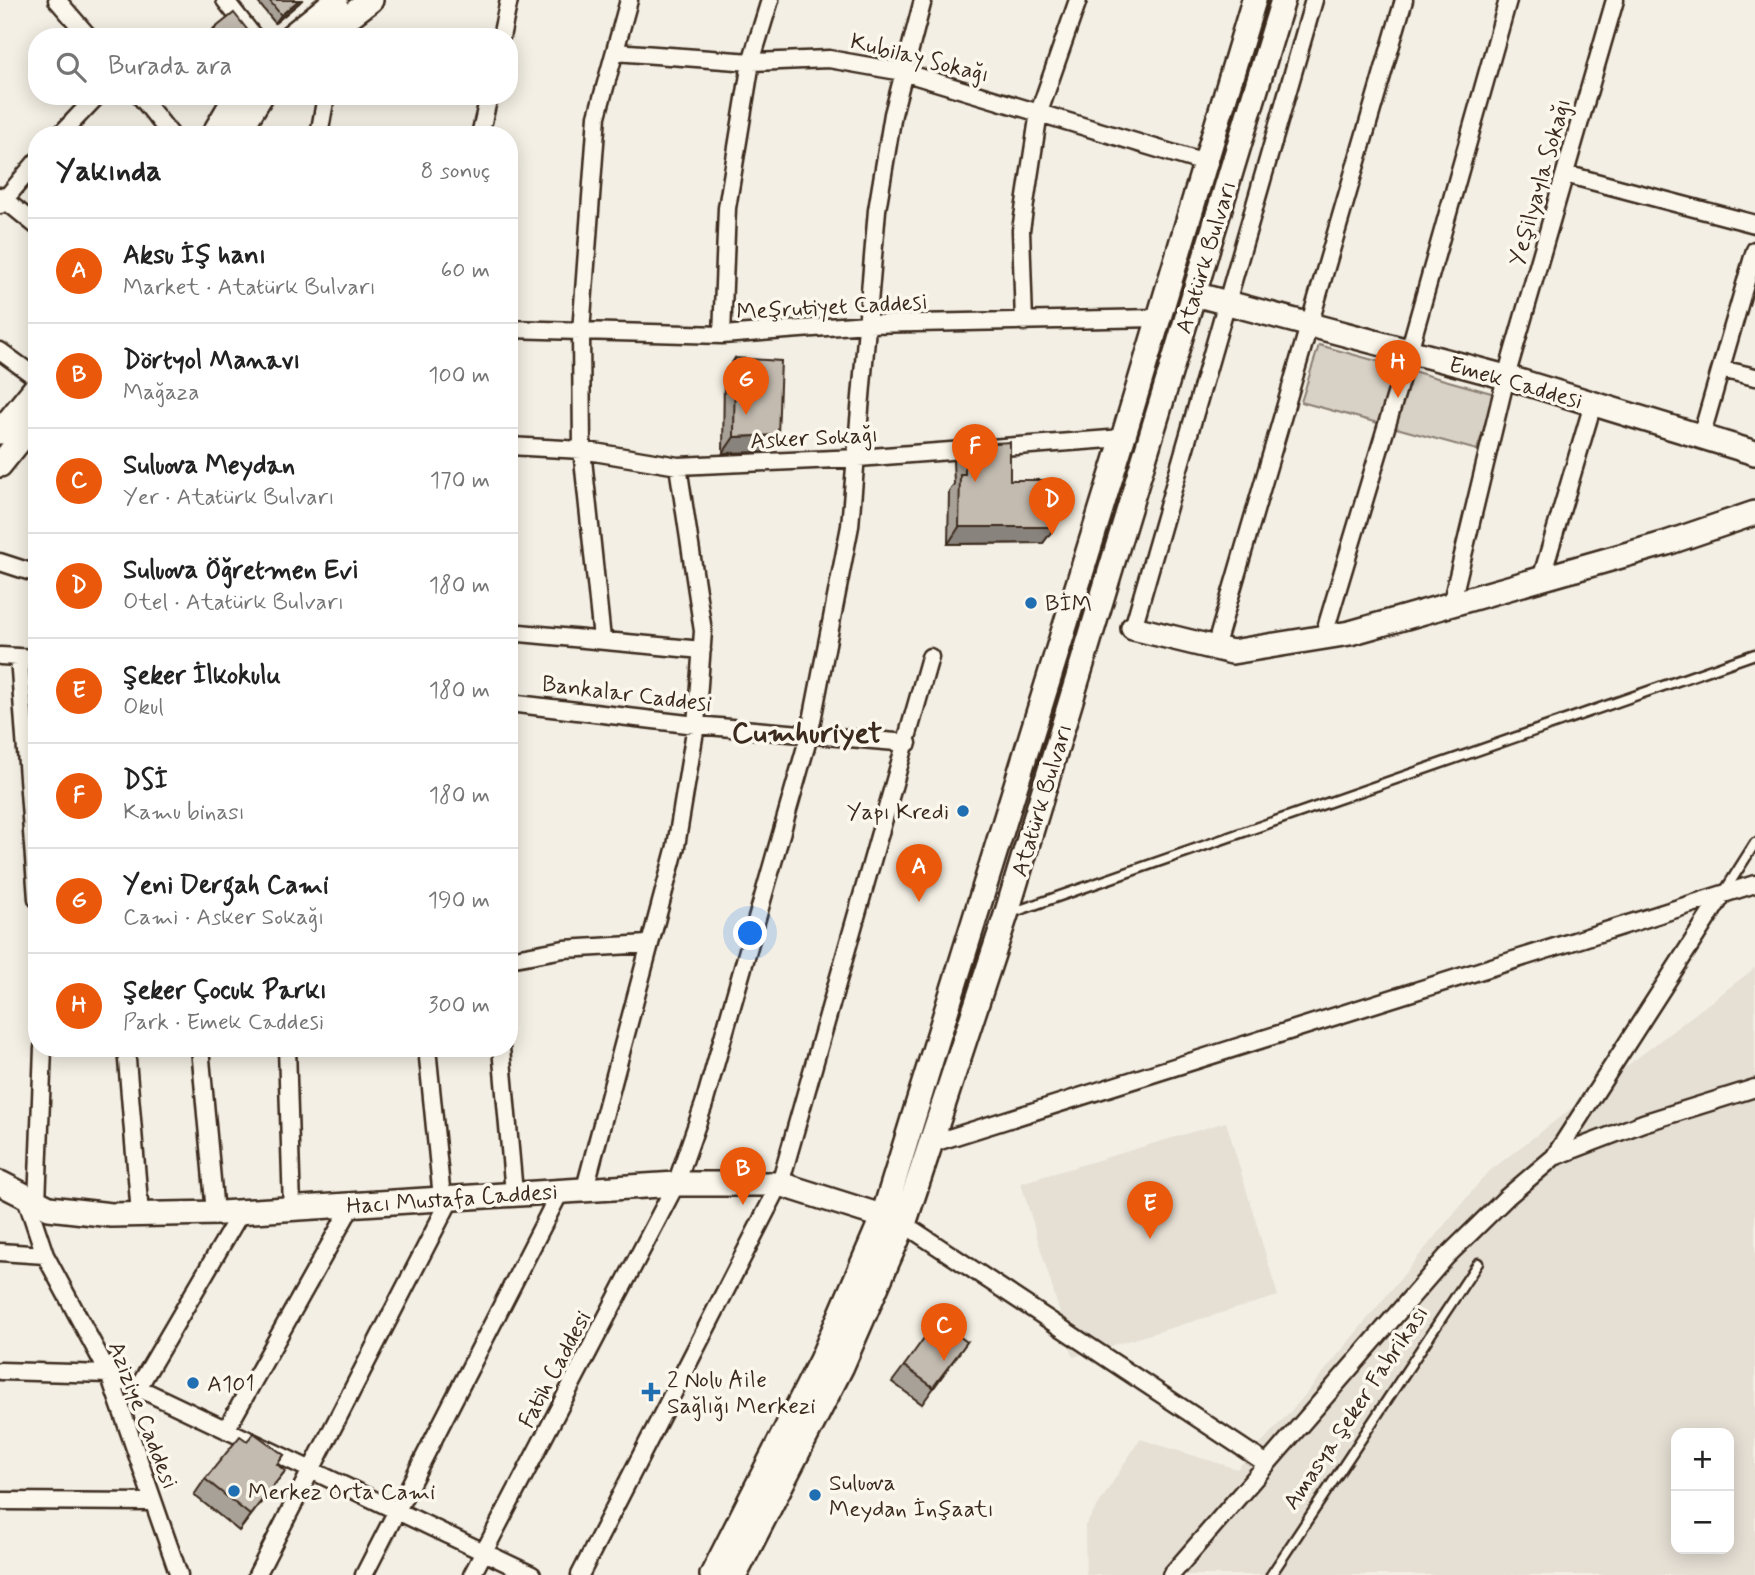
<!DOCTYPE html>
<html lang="tr">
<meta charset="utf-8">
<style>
:root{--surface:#fff;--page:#f6f6f6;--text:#222;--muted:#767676;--line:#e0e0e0;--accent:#ea580c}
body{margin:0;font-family:Mynerve,sans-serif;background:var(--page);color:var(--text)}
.controls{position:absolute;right:21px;bottom:21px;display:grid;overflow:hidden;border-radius:14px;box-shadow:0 4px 18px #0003}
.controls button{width:63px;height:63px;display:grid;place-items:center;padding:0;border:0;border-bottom:2px solid var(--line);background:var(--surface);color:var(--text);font:35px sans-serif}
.you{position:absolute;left:751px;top:934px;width:24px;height:24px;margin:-18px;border:5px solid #fff;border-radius:50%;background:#1a73e8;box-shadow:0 0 0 10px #1a73e833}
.badge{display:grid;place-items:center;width:46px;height:46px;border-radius:50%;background:var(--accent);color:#fff;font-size:23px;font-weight:700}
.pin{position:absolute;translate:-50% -58px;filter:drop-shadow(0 2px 4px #0008)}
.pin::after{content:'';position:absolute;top:37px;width:24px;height:21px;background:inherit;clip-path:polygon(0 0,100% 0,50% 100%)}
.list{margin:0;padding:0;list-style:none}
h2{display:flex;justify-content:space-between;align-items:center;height:91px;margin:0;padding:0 28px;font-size:30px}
h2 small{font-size:23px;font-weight:400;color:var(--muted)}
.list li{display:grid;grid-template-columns:46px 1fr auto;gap:21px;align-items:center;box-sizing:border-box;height:105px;padding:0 28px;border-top:2px solid var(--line)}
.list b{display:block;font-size:26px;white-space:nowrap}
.list p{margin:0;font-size:23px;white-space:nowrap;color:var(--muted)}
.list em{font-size:23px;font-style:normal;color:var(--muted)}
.icon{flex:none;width:38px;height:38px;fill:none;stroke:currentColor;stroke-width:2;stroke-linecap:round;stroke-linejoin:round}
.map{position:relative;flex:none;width:1755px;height:1575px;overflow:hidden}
.search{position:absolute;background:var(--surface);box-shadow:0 4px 18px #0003;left:28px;top:28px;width:490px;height:77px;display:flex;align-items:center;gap:18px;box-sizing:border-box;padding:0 24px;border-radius:28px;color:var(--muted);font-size:26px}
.panel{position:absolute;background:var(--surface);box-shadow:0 4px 18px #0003;left:28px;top:126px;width:490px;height:931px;border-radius:28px}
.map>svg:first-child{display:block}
</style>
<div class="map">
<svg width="1755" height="1575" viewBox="0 0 1755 1575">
<rect width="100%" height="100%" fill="#f3efe4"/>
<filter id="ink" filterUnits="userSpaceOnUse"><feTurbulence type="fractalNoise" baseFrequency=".0143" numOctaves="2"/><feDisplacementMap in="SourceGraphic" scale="14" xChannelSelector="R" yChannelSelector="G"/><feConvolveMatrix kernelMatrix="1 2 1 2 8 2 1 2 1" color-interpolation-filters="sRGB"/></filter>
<g filter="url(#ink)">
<path fill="#e5dfd4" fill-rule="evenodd" d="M1755 968V1575H1086L1085 1526 1140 1439 1237 1469 1300 1401 1487 1173ZM1676 1433H1729V1549H1676Z
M1226 1122 1278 1296 1073 1357 1021 1183Z"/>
<path fill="#d8d1c6" stroke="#8a7e72" stroke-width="2" d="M1319 345 1495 394 1477 450 1301 402Z"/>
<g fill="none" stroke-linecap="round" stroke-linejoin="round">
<g stroke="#3b2a1e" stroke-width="13">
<path id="lane" d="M1724 892 1755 843
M1011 913 1755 654
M1271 1575 1478 1263"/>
</g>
<g stroke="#3b2a1e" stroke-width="21">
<path id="street" d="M57 0 89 37
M225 0 254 37
M501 37 509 0
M615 52 751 62 829 59 903 72 1205 163
M140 96 171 135
M60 135 97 96
M319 135 326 96
M480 135 489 96
M1565 174 1755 224
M0 196 37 226
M0 205 37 161
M1024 322 1021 230 1039 112 1078 0
M509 329 722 335 867 324 1158 318
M722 335 727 208 751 62 770 0
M0 351 37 378
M1721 369 1755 377
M1701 437 1755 250
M509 446 582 450 678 466 858 458 1123 438
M0 562 37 574
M1541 579 1593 404
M1451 605 1506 377 1615 0
M1133 628 1314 0
M509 632 702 650
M1323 638 1409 351 1508 0
M602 639 582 450 581 332 597 116 629 0
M1215 648 1404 0
M0 656 37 658
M19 657 37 899
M509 703 696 725 908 743
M509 959 564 949 648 944
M126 1048 140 1214
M200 1048 215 1213
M287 1048 292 1209
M427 1048 442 1198
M501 1048 514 1193
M930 1144 1755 884
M1554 1157 1723 894
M585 1188 676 846 696 725 703 631 678 466
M26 1198 45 1255 109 1374 179 1575
M37 1203 43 1048
M904 1224 1267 1464
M0 1252 45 1255
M0 1371 109 1374 532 1575
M138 1388 241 1212
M226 1430 352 1205
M0 1501 153 1502
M257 1575 451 1198
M364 1575 561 1190
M472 1575 676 1184 704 1104 809 736 850 526 877 210 893 114 923 0
M580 1575 780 1184 930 657
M1171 1575 1446 1257 1507 1197 1554 1157 1643 1123 1755 1088"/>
</g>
<g stroke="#3b2a1e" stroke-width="28">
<path id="secondary" d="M290 37 336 0
M322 37 371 0
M213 135 236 96
M237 135 261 96
M1194 294 1506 377 1755 453
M0 432 37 386
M0 465 37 419
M1133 628 1232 652 1350 633 1667 543 1755 513
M0 1183 49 1208 111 1215 221 1213 676 1184H780L897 1221
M712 1575 821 1360 883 1216 1123 438 1254 0
M735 1575 842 1366 904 1224 1006 915 1283 0"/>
</g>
<use href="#lane" stroke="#fbf7ec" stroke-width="8"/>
<use href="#street" stroke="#fbf7ec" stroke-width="16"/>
<use href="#secondary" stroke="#fbf7ec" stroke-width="23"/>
</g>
<path fill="#a8a197" stroke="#3b2a1e" stroke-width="2" d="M256 0H302L299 3 275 23Z
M214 29 253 37H208Z
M735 358 778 435 766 452 723 453 724 375Z
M965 445 1010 480 1062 505 1055 514V527L1043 543 948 544 949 491 954 484 953 461Z
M967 1342 922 1404 892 1382 904 1366Z
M247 1441 284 1455 277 1465 285 1471 239 1531 194 1495 205 1479Z"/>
<path fill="#88837b" stroke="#3b2a1e" stroke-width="2" d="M299 0H302L299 3 275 23 281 15Z
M778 435 766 452 723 453 734 437Z
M1055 503 1062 505 1050 521Z
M959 527H1055L1043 543 948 544Z
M285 1471 273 1487 239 1531 250 1515Z"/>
<path fill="#c3bbb0" stroke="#3b2a1e" stroke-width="2" d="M269 0H299L281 15Z
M234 13 253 37H220L214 29Z
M735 358 781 361 778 435 734 437Z
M1010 442V480H1061L1062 505 1055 503V527H959L960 474H965V445Z
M937 1320 967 1342 933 1387 904 1366Z
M254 1433 284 1455 277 1464 285 1471 250 1515 205 1479 240 1436 247 1441Z"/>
</g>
<g fill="#1f6fb2" stroke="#fbf7ec" stroke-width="2.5">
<circle cx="1031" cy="603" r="7"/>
<circle cx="963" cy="811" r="7"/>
<circle cx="193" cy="1383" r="7"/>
<path d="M647.5 1381.5h7v7h7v7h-7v7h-7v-7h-7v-7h7z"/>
<circle cx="234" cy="1491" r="7"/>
<circle cx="815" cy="1495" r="7"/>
</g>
<g text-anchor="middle" stroke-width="7" stroke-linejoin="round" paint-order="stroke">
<g font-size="23" fill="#3b2a1e" stroke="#fbf7ec">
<text transform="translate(920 57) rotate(14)" y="8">Kubilay Sokağı</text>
<text transform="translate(1539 182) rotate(-74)" y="8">Yeşilyayla Sokağı</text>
<text transform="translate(1205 257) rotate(-73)" y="8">Atatürk Bulvarı</text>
<text transform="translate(832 306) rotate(-3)" y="8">Meşrutiyet Caddesi</text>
<text transform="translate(1516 382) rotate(16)" y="8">Emek Caddesi</text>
<text transform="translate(814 437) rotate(-3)" y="8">Asker Sokağı</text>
<text transform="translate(627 693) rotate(7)" y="8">Bankalar Caddesi</text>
<text transform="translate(1041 800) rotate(-73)" y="8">Atatürk Bulvarı</text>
<text transform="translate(452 1198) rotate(-4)" y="8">Hacı Mustafa Caddesi</text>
<text transform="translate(554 1369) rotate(-62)" y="8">Fatih Caddesi</text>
<text transform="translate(1355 1407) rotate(-56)" y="8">Amasya Şeker Fabrikası</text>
<text transform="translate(144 1415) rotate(69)" y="8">Aziziye Caddesi</text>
</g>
<g font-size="23" fill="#3b2a1e" stroke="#fbf7ec" text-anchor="start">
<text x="1045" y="611">BİM</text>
<text x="949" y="819" text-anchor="end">Yapı Kredi</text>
<text x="667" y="1387">2 Nolu Aile<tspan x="667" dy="26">Sağlığı Merkezi</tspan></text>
<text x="207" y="1391">A101</text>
<text x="829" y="1490">Suluova<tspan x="829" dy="26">Meydan İnşaatı</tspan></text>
<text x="248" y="1499">Merkez Orta Cami</text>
</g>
<g font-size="30" font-weight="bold" fill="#3b2a1e" stroke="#fbf7ec">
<text x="807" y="742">Cumhuriyet</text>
</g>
</g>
</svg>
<div class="controls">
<button>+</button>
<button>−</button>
</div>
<div class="you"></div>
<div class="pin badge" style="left:919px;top:902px">A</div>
<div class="pin badge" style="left:743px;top:1205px">B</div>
<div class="pin badge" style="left:944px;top:1361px">C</div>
<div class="pin badge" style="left:1052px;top:535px">D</div>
<div class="pin badge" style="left:1150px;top:1239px">E</div>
<div class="pin badge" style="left:975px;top:482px">F</div>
<div class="pin badge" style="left:746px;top:415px">G</div>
<div class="pin badge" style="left:1398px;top:398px">H</div>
<div class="search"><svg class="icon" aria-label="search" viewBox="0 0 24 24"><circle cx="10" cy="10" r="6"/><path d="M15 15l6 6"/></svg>Burada ara</div>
<section class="panel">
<h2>Yakında<small>8 sonuç</small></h2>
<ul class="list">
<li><span class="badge">A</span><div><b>Aksu İş hanı</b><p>Market · Atatürk Bulvarı</p></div><em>60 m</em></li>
<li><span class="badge">B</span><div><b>Dörtyol Manavı</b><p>Mağaza</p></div><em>100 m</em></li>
<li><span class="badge">C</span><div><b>Suluova Meydan</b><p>Yer · Atatürk Bulvarı</p></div><em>170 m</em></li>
<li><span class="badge">D</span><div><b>Suluova Öğretmen Evi</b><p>Otel · Atatürk Bulvarı</p></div><em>180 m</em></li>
<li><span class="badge">E</span><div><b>Şeker İlkokulu</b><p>Okul</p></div><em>180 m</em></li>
<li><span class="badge">F</span><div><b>DSİ</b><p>Kamu binası</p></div><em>180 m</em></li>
<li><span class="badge">G</span><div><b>Yeni Dergah Cami</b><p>Cami · Asker Sokağı</p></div><em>190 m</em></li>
<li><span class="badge">H</span><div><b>Şeker Çocuk Parkı</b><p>Park · Emek Caddesi</p></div><em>300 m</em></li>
</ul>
</section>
</div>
